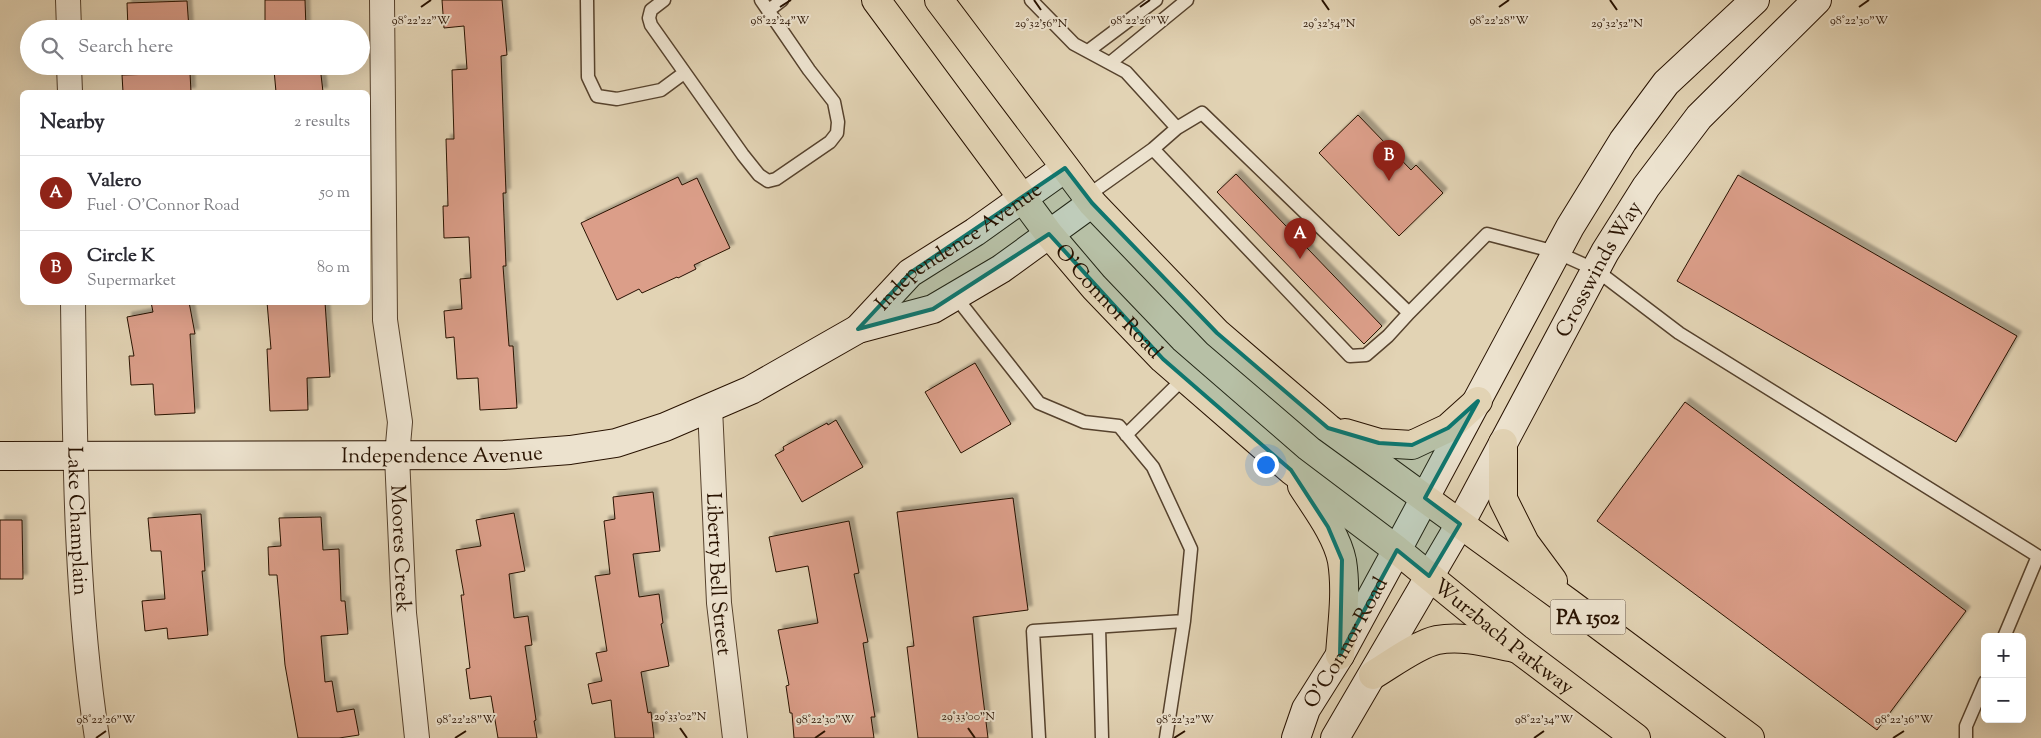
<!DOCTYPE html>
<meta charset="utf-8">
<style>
:root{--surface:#fff;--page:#f2f2f3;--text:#2b2b33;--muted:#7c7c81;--line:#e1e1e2;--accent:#8f2418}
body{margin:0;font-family:"Sorts Mill Goudy",serif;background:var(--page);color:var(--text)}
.controls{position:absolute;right:15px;bottom:15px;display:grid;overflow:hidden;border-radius:8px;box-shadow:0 5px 20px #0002}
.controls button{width:45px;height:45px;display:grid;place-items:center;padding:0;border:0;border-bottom:1px solid var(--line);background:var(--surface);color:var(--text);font:25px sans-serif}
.you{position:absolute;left:1265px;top:464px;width:18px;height:18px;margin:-12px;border:4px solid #fff;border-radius:50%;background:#1a73e8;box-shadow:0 0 0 8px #1a73e833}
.badge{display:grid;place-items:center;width:32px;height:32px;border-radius:50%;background:var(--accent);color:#fff;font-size:16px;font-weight:700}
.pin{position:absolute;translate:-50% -41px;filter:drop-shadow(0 1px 2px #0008)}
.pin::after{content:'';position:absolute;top:26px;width:18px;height:15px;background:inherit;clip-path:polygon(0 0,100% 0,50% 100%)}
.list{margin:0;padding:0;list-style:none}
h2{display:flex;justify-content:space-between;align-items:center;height:65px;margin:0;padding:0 20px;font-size:21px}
h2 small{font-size:16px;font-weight:400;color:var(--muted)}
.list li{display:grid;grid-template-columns:32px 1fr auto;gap:15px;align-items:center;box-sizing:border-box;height:75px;padding:0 20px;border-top:1px solid var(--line)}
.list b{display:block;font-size:19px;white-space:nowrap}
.list p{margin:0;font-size:16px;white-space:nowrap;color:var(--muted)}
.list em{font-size:16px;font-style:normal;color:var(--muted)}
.icon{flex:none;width:28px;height:28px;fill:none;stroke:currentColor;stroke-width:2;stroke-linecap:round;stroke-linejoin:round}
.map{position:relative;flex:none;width:2041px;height:738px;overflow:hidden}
.search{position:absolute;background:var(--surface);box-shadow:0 5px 20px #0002;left:20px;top:20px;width:350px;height:55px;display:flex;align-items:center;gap:12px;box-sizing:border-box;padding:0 18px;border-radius:28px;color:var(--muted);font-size:19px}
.panel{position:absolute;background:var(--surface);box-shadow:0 5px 20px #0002;left:20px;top:90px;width:350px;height:215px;border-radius:8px}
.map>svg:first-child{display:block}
</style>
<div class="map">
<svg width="2041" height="738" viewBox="0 0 2041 738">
<defs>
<filter id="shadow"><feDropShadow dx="4.5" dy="-4.5" stdDeviation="1" flood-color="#0004"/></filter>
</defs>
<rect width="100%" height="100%" fill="#e2d3b4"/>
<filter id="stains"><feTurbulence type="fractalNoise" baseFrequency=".004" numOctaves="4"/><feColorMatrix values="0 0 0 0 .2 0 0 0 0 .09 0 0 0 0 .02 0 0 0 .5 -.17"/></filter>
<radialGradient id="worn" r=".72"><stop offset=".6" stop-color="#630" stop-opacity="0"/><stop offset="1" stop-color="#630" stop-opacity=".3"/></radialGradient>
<path fill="#db9e89" stroke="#281200" filter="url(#shadow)" d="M265 0H305L306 29H265Z
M442 0H502L507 55 501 56 506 193H503L506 266H503L509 346H513L517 408 480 410 478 378 457 379 454 337 446 338 444 311 462 309 460 279 471 278 469 237 444 238 443 206H448L446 139H454L452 70 467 69 464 26 444 28Z
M187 1 189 29H128L127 3Z
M311 66H320L323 92H276L274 70Z
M190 73 191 92H123L122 75Z
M1358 115 1411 170 1416 165 1443 193 1399 236 1319 153Z
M1236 174 1382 326 1364 344 1217 192Z
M1738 175 2017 336 1956 442 1677 281Z
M678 177 682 185 697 178 730 248 694 265 696 269 678 278 677 277 642 293 639 289 617 300 581 223Z
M151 302H189L195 334H190L195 413 155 415 153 384 131 385 129 356H134L127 317 153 312Z
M267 302H325L330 377 307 378 308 410 270 411 267 349H271Z
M975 363 1011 424 961 453 925 392Z
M1685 402 1966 611 1877 730 1597 521Z
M836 420 863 467 802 502 775 455 784 450 783 447 827 423 828 425Z
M653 492 660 551 633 554 639 597 659 594 663 623 661 624 669 666 641 672 648 713 651 712 654 738H615L611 700 592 704 588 684 602 681 596 653 607 651 595 576 610 574 604 521 615 519 613 497Z
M1013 498 1028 610 973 617 988 738H918L907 647 914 646 897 512Z
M514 513 525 571 509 574 514 618 528 616 532 645 525 646 536 720 534 721 537 738H498L491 696 470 699 466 669 470 668 461 595H464L456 550 481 546 476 520Z
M201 514 205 571H202L208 635 168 639 167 628 145 631 142 601 165 599 161 551H151L148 518Z
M321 517 323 550 339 549 341 601H345L348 634 321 636 325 682 332 681 337 712 354 709 359 735 339 738H298L285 665 277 575H269L268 547 281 546 279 518Z
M0 520H22L23 579H0Z
M849 521 859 573 854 574 868 642 863 643 875 717H871L874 738H794L792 713H790L786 686 789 685 778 630 818 623 808 566 776 572 769 537Z"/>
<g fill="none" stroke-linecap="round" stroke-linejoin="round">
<g stroke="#56422d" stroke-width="15">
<path id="lane" d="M587 0 588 77 597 96 617 99 661 90 684 73
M664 0 651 10 649 18 651 25 743 155 759 175 768 181 776 179 830 142 837 133 838 122 834 102 809 70 761 0
M1031 0 1074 44 1126 72 1177 128
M769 10 782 0
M1088 51 1156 0
M1110 63 1187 0
M1153 149 1350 356 1366 355 1388 336 1409 313
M1087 196 1153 149 1177 128 1202 113 1409 313 1487 234 1556 252 1596 270 1679 333 2041 558
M955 296 1039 403 1084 422 1119 426 1153 467 1191 549 1184 621 1166 738
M1126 435 1184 378
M1099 627 1102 738
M2004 637 2038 556
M1039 738 1033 631 1184 621
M1966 738V726L1985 682"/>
</g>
<g stroke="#56422d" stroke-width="26">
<g id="street">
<path d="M68 0 69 29"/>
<path id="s1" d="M382 0 385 320 400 422 397 456 404 613 417 738"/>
<path d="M69 66 70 92"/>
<path id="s2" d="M73 302C75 447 75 594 97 738"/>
<path id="s3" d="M710 408 719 603 735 738"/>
</g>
</g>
<g stroke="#281200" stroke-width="30">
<g id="secondary">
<path id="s4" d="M858 329 910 273 975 232 1065 168"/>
<path id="s5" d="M0 456 504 455 570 450 616 443 665 427 751 390 858 329 933 309 1001 269 1092 203"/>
<path id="s6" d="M1296 738 1306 709 1340 655 1397 550 1570 227 1623 141 1666 83 1755 0"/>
<path id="s7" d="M1335 738 1460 524 1605 252 1646 187 1699 117 1817 0"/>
</g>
</g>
<g stroke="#281200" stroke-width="30">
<g id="highway">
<path id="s8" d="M876 0 1049 234 1094 287 1163 359 1291 470 1397 550 1518 649 1636 738"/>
<path d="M939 0 1092 203 1217 333 1328 428 1569 603 1750 738"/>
<path d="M1345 433 1379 443 1412 445 1448 428 1478 401"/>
<path d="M1503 443V499L1525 543 1553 581"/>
<path d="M1302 486C1316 508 1337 535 1342 561 1347 592 1342 624 1340 655"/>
<path d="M1373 675C1390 665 1418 644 1437 640 1463 635 1489 643 1514 648"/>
</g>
</g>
<use href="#lane" stroke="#ece2ce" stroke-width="12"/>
<use href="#street" stroke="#ece2ce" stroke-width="24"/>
<use href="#secondary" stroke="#ece2ce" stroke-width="28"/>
<use href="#highway" stroke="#e2d3b4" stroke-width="28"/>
</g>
<path fill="#0f766e" fill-opacity="0.2" stroke="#0f766e" stroke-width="4" stroke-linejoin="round" d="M1065 168 1092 203 1217 333 1328 428 1379 443 1412 445 1448 428 1478 401 1425 498 1460 524 1429 576 1397 550 1340 655 1342 560 1328 527 1291 470 1163 359 1049 234 933 309 858 329 910 273Z"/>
<path fill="none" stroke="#281200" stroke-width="2" d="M1034 0 1041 10M1322 0 1329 10M1610 0 1617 10M421 7 431 0M780 7 791 0M1140 7 1150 0M1499 7 1509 0M1859 7 1869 0M680 728 687 738M968 728 975 738M96 738 106 731M455 738 466 731M815 738 825 731M1174 738 1185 731M1534 738 1544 731M1893 738 1904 731"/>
<g text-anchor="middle" stroke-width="4" stroke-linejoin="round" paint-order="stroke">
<rect fill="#ece2ce" stroke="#63503e" stroke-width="1" x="1550.5" y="599.5" width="75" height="35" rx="4"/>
<g font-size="20" font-weight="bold" fill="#281200">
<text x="1588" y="624">PA 1502</text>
</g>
<g font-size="21" fill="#281200" stroke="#ece2ce">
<text dy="7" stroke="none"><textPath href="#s4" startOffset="131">Independence Avenue</textPath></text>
<text dy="7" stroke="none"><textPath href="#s7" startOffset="538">Crosswinds Way</textPath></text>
<text dy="7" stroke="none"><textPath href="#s8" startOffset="381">O'Connor Road</textPath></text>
<text dy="7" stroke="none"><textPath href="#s5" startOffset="442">Independence Avenue</textPath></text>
<text dy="7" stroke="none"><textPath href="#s2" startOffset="219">Lake Champlain</textPath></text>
<text dy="7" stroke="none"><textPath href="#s1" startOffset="550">Moores Creek</textPath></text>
<text dy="7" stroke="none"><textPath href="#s3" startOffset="166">Liberty Bell Street</textPath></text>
<text dy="7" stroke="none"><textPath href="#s8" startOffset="900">Wurzbach Parkway</textPath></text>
<text dy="7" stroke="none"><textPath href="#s6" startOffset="108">O'Connor Road</textPath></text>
</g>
</g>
<g font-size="12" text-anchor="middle" fill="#281200" stroke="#ece2ce" stroke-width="4" stroke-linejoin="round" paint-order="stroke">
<text x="421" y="24">98°22'22"W</text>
<text x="780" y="24">98°22'24"W</text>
<text x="1140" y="24">98°22'26"W</text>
<text x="1499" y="24">98°22'28"W</text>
<text x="1859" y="24">98°22'30"W</text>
<text x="1617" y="27">29°32'52"N</text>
<text x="1041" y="27">29°32'56"N</text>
<text x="1329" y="27">29°32'54"N</text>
<text x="680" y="720">29°33'02"N</text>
<text x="968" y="720">29°33'00"N</text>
<text x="106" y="723">98°22'26"W</text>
<text x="466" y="723">98°22'28"W</text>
<text x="825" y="723">98°22'30"W</text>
<text x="1185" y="723">98°22'32"W</text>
<text x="1544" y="723">98°22'34"W</text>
<text x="1904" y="723">98°22'36"W</text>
</g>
<rect width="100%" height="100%" filter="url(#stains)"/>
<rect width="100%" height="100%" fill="url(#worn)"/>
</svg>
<div class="controls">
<button>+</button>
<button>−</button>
</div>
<div class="you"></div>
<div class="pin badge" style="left:1300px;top:259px">A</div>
<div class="pin badge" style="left:1389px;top:181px">B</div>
<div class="search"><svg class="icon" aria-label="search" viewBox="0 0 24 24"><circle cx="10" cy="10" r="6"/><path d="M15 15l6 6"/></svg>Search here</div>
<section class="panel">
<h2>Nearby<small>2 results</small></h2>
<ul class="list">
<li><span class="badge">A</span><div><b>Valero</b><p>Fuel · O'Connor Road</p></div><em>50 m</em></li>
<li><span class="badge">B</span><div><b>Circle K</b><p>Supermarket</p></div><em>80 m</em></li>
</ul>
</section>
</div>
